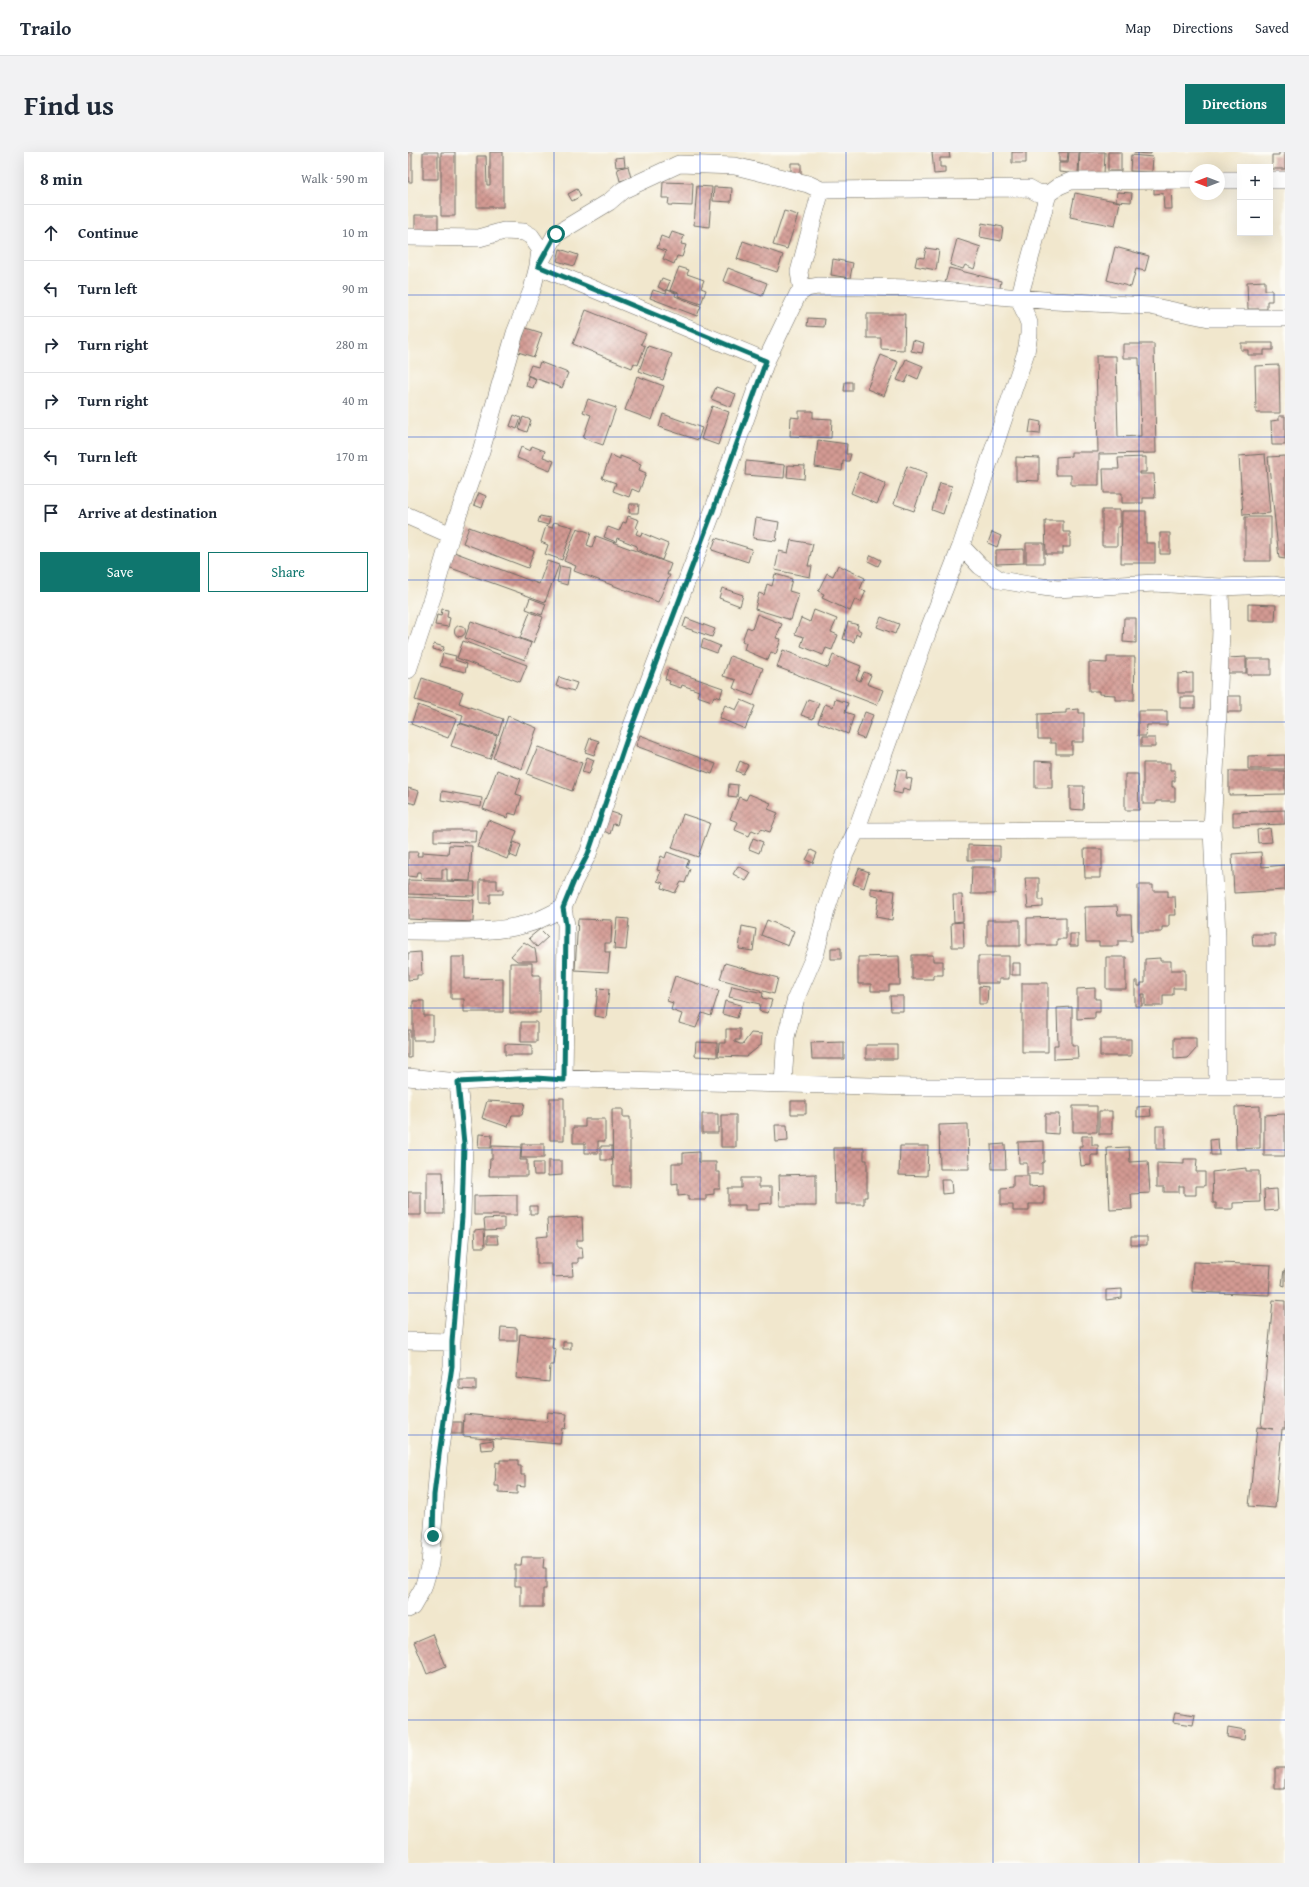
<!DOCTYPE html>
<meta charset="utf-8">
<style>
:root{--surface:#fff;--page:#f2f2f3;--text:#1f2937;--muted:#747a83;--line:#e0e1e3;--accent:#0f766e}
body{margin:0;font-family:"Gentium Book Plus",serif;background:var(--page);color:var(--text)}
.controls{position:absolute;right:12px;top:12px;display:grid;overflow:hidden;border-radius:0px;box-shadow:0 4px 16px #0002}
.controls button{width:36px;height:36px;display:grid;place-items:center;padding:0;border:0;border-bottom:1px solid var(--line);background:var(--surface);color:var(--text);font:20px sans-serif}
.compass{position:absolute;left:781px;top:12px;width:36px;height:36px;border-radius:50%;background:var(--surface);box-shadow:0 4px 16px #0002;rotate:270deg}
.stop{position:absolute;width:12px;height:12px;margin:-9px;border:3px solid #0f766e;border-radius:50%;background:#fff}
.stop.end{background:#0f766e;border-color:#fff;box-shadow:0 1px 4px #0008}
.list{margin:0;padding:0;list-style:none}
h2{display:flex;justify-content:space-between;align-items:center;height:52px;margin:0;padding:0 16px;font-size:17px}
h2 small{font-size:13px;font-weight:400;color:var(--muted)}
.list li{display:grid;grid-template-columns:26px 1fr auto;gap:12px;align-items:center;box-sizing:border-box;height:56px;padding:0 16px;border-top:1px solid var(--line)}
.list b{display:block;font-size:15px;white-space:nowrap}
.list em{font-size:13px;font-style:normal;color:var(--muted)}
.actions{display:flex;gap:8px;padding:12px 16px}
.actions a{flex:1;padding:9px 0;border:1px solid var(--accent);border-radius:0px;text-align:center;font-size:14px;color:var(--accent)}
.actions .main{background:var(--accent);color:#fff}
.icon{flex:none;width:22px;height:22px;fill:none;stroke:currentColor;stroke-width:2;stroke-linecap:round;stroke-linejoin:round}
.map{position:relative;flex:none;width:877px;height:1711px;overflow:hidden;border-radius:0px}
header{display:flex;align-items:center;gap:24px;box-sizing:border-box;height:56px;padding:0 20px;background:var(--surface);border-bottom:1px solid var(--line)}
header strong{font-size:19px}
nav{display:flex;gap:22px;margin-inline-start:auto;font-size:14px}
.intro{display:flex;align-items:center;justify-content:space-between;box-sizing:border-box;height:96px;padding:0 24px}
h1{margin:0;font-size:28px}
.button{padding:10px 18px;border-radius:0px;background:var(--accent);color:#fff;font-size:14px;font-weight:700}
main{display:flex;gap:24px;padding:0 24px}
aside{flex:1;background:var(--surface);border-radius:0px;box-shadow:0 4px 16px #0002}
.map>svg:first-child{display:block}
</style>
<header>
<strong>Trailo</strong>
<nav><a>Map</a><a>Directions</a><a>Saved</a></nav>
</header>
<div class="intro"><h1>Find us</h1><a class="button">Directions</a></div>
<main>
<aside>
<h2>8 min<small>Walk · 590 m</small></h2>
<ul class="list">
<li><svg class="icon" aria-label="ahead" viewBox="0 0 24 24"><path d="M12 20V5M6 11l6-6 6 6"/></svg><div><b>Continue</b></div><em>10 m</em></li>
<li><svg class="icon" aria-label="left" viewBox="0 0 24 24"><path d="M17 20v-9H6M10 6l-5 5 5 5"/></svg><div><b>Turn left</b></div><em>90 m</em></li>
<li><svg class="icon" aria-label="right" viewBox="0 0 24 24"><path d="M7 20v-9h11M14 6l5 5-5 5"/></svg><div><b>Turn right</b></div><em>280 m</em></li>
<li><svg class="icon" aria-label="right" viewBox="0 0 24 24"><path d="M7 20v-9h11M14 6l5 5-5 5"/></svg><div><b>Turn right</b></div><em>40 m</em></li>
<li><svg class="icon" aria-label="left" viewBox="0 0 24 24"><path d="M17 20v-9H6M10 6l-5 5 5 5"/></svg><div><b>Turn left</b></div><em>170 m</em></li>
<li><svg class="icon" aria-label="arrive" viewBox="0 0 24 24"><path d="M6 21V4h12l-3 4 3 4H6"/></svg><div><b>Arrive at destination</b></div></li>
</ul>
<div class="actions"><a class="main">Save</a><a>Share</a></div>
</aside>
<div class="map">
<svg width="877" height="1711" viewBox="0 0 877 1711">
<defs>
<pattern id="building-cross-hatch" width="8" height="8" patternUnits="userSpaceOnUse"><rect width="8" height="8" fill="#d39a93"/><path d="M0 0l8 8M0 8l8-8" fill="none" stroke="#ab7e78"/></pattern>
</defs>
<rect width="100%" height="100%" fill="#fdfcf7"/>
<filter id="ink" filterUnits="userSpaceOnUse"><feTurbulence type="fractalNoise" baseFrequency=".025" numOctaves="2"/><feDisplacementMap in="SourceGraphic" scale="8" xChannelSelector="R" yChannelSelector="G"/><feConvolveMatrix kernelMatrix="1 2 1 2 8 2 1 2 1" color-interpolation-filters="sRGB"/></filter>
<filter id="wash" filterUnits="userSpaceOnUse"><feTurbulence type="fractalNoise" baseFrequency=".012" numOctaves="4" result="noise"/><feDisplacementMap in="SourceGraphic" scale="16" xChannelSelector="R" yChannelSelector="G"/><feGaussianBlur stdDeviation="0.9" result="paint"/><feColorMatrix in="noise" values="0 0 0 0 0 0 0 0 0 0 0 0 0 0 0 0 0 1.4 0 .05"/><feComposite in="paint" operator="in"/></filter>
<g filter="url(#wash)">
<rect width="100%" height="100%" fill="#f1e7cd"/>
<g id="blocks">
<path fill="url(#building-cross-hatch)" d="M0 0H4V30H0Z
M15 0H30V27H15Z
M33 0H47V64H33Z
M82 0H95V55H69V4H78L79 33H82Z
M524 0H541L542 6H532V15H537V21L526 22Z
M604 0H618V11H604Z
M651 0H660L659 10H651Z
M661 0H671L670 22 651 20V11H660Z
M672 0H697L696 22H671Z
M700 0H713V19H700Z
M726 0H743V2L726 1Z
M871 0H877V17H864V3H871Z
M723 3 745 5 744 20 722 19Z
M216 5 217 14 208 15 207 6Z
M383 11H393V23H383Z
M220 14 223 26 212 29 209 17Z
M255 30 285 31 284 54 260 53 261 46H254Z
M763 32 764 57H756L755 41 746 42V34Z
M289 34 304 35 301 75 286 73Z
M306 35 324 36 323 50 305 49Z
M169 37 173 44 164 49 160 42Z
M709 40 724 41 723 50 708 49Z
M667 41 712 50 707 74 662 65Z
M376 59 390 63 379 97 365 93Z
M7 63H30V79H7Z
M574 71 595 75 593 89 572 85Z
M264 80 276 84 273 92 278 93 274 105 269 104 266 112 255 107 258 99 249 96 253 84 261 87Z
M549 87 573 95 566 117 557 113 555 117 542 113Z
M335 89 375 103 369 120 329 107Z
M707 95 741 104 737 119 728 117 723 135 699 128Z
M518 96 531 98 528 118 507 114 509 105 516 106Z
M152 97 170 103 166 114 149 109Z
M425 107 445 111 442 126 423 123Z
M271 115 281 118 279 122 296 128 293 136 298 138 293 152 270 144 271 141 262 138Z
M320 116 359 131 354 144 315 129Z
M541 116 593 129 592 136 537 131Z
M254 126 262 129 258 139 250 135Z
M857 129V138H864V149H859V157H840L839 130Z
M245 138 258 142 259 138 268 141 267 144 293 154 289 164 242 146Z
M178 158 238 182 233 192 237 194 230 213 226 211 224 216 165 192Z
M459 162H497L496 198 473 197V186H459Z
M400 166 417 167 416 175 399 174Z
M118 176 134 181 126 205 110 200Z
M505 188 516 191 514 201 503 199Z
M833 191H865V198H856V203H840V198H833Z
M715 192H746L748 301 691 302V333H663V323H648V305L663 304V300H690L688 204H708L710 285 733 284 731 206H715Z
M240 194 264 202 255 228 231 219Z
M473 203 490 210 476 244 459 237Z
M498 207 515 214 510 227 501 223 497 231 489 228Z
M132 210 160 221 154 236 119 223 123 213 130 215Z
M871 213 872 261H848L847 214Z
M120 224 128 227 125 236 118 234Z
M229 224 256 234 244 268 217 258Z
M437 230H444V239H436Z
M308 235 328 242 323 255 303 247Z
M180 247 208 256 195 293 175 286 183 263 175 260Z
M304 254 321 260 310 293 293 287Z
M391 259H405V266L424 267 423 286 382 284 383 265 391 266Z
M255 262 294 276 290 288 251 275Z
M106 263 113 266 109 277 102 274Z
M871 264H877V293H864L863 269 871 268Z
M115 265 123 268 119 280 111 277Z
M623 268 633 270 632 282 621 281Z
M410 288 439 292 438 302H443L441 309H435L434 319 407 315Z
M124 294 137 299 135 305 146 309 142 319 109 306 113 295 122 299Z
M857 302 862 361 835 363 831 304Z
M203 303 212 307V304L233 312 231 318 238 321 231 340 224 337 221 345 205 339 208 331 194 326Z
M877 304V407L871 406 860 305Z
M608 305 631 306V329L608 328Z
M738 305V320H732V322H746L747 346H735V351H714V341H696L695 317H711L710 306Z
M338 309 377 313 376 326 337 323Z
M380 313 397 314 396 327 379 325Z
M499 314 519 321 506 359 486 352Z
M451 320 478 332 469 352 443 341Z
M532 331 544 334 535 362 524 358Z
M71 341 78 344 74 356 66 353Z
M222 352H231L230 361H221Z
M694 358H712V375H709V394H694Z
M714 359H738V391H747V411H713Z
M132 364 142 366 140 373 130 370Z
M220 364 231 368 228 376 230 377 228 382 233 384 234 381 260 392 254 408 228 397 229 394 209 386 208 390 196 385 200 375 211 379 215 370 218 371Z
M837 365H863V409H837Z
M348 366 371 370 368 389 345 386Z
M637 369H655V380H662V395H655V402H638Z
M146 370 165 375 154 408 137 402 140 393 133 390 138 374 144 376Z
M61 375 126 399 120 416 55 391Z
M169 376 183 381 179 393 184 395 188 384 263 412 259 423H262L250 450 166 419 168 414 156 409Z
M584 380 593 384 589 395 580 391Z
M752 381H762V402H752Z
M308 386 344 397 340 410 304 398Z
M383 388 405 392 400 414H404L402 425 367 418 371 399 380 401Z
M618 391H636V411H618Z
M616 397V411L588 412V398Z
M46 400 131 432 139 409 151 413 137 450 40 415Z
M463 403 473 408 470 414 460 409Z
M430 413 457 426 452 437 458 439 453 450 447 447 442 459 414 446 416 442 410 439 419 421 425 424Z
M152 414 162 416 159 433 149 430Z
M367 422 384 427 381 439 391 442 383 468 347 457 351 441 356 443 359 432 364 434Z
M314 436 335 443 332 454 311 446Z
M122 446 138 452 134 463 118 457Z
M840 452 868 453 867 469H840Z
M34 457 40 458 39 465 42 466 40 475 27 473 29 463 33 464Z
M406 458 429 467 423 480 430 483 424 498 418 496 415 503 393 494 396 485 387 482 393 466 402 470Z
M122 460 135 465 125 491 112 486Z
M349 462 374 472 368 486 373 487 368 502 363 500 360 508 336 498 338 491 334 489 339 475 344 477Z
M473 465 491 472 487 482 469 475Z
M278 466 307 477 304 485 275 475Z
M716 466H728V491L715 490Z
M63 469 123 491 117 508 57 486Z
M440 470 450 473 449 477 453 479 451 484 448 482 446 490 435 487Z
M46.5 479a5.5 5.5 0 1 1 11 0a5.5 5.5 0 1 1-11 0Z
M295 487 312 494 309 501 293 495Z
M55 489 119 513 112 530 49 506Z
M26 492 36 495 34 500 25 497Z
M375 498 420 516 425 503 453 514 448 527 452 529 456 520 463 523 459 532 475 538 469 553 369 515Z
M35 501 48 504 47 508 59 512 57 520 32 514Z
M322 504 355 516 345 544 325 536 328 528 315 524Z
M699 505H727L726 548H707V543L691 542V539H681V510L699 511Z
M838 505V521H819V506Z
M839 507H863V523H839Z
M260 517 315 536 312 546 306 544 304 549 289 544 291 539 274 533 273 536 261 532 262 529 257 527Z
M785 521V541H770V522Z
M151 525 169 531 166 539 148 534Z
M14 526 55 540 51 551 95 567 90 583 53 571 55 563 7 548Z
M819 544H833V560H819Z
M773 545H787V556H773Z
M400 547 411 551 405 567 393 563Z
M427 547 440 551 437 560 446 563 440 582 410 570 417 552 425 555Z
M333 548 347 554 337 577 311 566 317 553 328 558Z
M10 553 48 567 40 586 3 572Z
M671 557V561H676V590H664V602H648V591H642V587H630V562L658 561V558Z
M730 559H759V573H739L738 584H730Z
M457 560 465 563 456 587 448 584Z
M100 564 129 576 114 617 85 606Z
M51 571 89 584 82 607 43 594Z
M232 583 308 612 304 622 228 594Z
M182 586 191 589 186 603 177 600Z
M733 586H747V595H733Z
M130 595 174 611 164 639 119 622Z
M877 603V617H840V604Z
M179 605 186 608 181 622 174 620Z
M332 609 340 613 335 622 328 619Z
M627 609 644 610V636H627Z
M735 611H762V618H767V629H764V635H767V649H748V652H735Z
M490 617 499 619 498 626 504 627 502 638 495 636 494 642 485 640Z
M89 618 113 627 108 642 114 644 108 663 101 661 99 666 75 657Z
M821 619H877V642L821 643Z
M717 622H730L731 658H717Z
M321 632 330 633 329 645 320 644Z
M662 634H676L675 658 662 657Z
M0 636 11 639 7 652 0 650Z
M34 639 74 646 73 655 33 648Z
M341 642 363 651 360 657 370 661 362 680 353 677 351 681 344 678 341 684 327 678 330 670 322 667 331 645 338 648Z
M877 658V672L825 674V660Z
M203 660 212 663 209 673 205 672 202 682 196 679Z
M275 662 302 671 290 705 264 696Z
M80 668 109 679 99 707 69 695Z
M862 676 864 690 850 691 849 678Z
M26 678H68L67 690 26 689Z
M345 686 355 690 351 701 341 697Z
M106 690 113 693 109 706 102 703Z
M41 693 64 694 62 729 39 728V717H34V727L13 726V720H9L8 725 0 724V700H10L9 704H14V700L40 702Z
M560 693 592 694V708H560Z
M676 697H694V717H692V726H677Z
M403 698 409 701 405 711 398 708Z
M259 700 281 708 278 715 282 717 277 731 273 730 267 741 254 736 255 731 249 729 253 719 249 718 253 704 257 706Z
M853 700 854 715 877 713V738L826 741 824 702Z
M330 714 343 721 338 729 325 722Z
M564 715H587V742H563Z
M451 716 461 720 456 736 445 732Z
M617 726H631V748H635V755L620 756Z
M0 728 67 730 66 744 0 742Z
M72 728H89V737H95V742H82V751H72Z
M730 733H745V739H760V745H767L768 763H761V775H754V780H730Z
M463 736 487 739 484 768 468 765 471 745 463 743Z
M545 743H554L555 769 546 770Z
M0 745 66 748 65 770 0 767Z
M709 754 710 763H723L724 789H710V794H691V790H678L677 755Z
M658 765V787H649V793H619V766Z
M209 766 221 767 218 798 206 797Z
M170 767 204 768 203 791H197V800H202L200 820 167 818Z
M359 768 386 779 380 794 353 783Z
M579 768H612V794H579Z
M555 770 556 795H544L543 771Z
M334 774 348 777 345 799 331 797Z
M132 777 140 785 129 795 121 786Z
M662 782H670V794H662Z
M844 782H867V794H845Z
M116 790 127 797 129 809H109L103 804Z
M423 796H433V807H423Z
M13 800 14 823H9V827L0 828V801Z
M504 803H525V809H535V823H525V827H504Z
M491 804 492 833H481V839H463V832H450V805Z
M570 804H601V827H591V831H570Z
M43 805H57V827L95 826V860H56V847H43Z
M698 805H718V837H698Z
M752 806V809H763V818H777V836H765V843H755V854H737V842H734V854H727V829H730V834H733V831H737V807Z
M102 811H124V823H132V861H102Z
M317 811 370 826 366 842 312 827Z
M604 811H612V823H604Z
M267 824 311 839 303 864 294 861 288 876 271 871 274 862 263 858 265 851 259 849Z
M614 831H640V900H614Z
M324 834 355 841 354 846 364 848 360 861 351 859 352 852 321 845Z
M571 834 580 835 579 852H571Z
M190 836 201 837 198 866 187 864Z
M687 836V847H692V860H687V866L669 867V837Z
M482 844H495V859H483Z
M5 849H16V864H25V888H5Z
M317 849 333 853 329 866 314 862Z
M664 855V893H669L670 906 646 907V893H650L649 856Z
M113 870H129V890H113Z
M318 877H332V888H327V890L332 892H335L343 881 354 882 353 893 338 905 310 904 311 891H318Z
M0 878H3V906H0Z
M766 886H788V897L780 906 766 907Z
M692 887H723V904H692Z
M288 890 309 891V905L287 904Z
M436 890V907H404L403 891Z
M97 892 124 893V903H97Z
M458 893H489V907H458Z
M142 946H156V988H142Z
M79 949 117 951 114 963H104L100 975 74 966Z
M383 949H398V962H383Z
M665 954H689V980H665Z
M742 954 743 964 729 965V955Z
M852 954V996L828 997 827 955Z
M204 957H215V965H222V1035H205Z
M691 959H704V982H691Z
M294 962H310V981H294Z
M637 962H651L650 982 637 981Z
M877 962V1004H856V963Z
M313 963H328V995H313Z
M177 967H197V989H190V1001H177V991H165V975H177Z
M560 972 561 1017H532L531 973Z
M367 973H379L380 989 368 990Z
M748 974H757V997H748Z
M71 982 84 983 83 996H70Z
M674 984H684V993H690V1003H683V1013L673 1014 671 994H674Z
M810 987 811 1003H803L802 988Z
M636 989V1010L634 1011V1022H619V1011H611L610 990Z
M114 992H136V1006H113Z
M597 992 598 1017H584L583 993Z
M84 994 113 995 112 1008H119V1024H81L82 1007H84Z
M193 994H204V1008H193Z
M492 994H520L519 1024 491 1023Z
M721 995 722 1010 740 1009 742 1041 723 1042 724 1057 702 1058 699 996Z
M426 996H456V1008H459V1045H456V1052H427Z
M291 1000V1010H308V1020H312V1037H306V1042L298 1043V1048H280V1043L270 1044V1032L264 1033V1011H275V1001Z
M776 1007H789L788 1020H797V1034H788V1043H776V1034H771V1040H756V1035H749V1011L776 1012Z
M140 1009H154V1023L140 1024Z
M125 1011H135V1023H126Z
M838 1016V1019H851L852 1050 825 1051V1057H808V1051H805L804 1020Z
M19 1020H35L36 1062H19Z
M408 1022V1054H372L371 1023Z
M605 1024H621V1035L636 1034V1052H621V1059H605V1053H593V1036L605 1035Z
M333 1026H351V1035H364V1051L351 1052V1058H337V1053H320V1036H333Z
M533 1028H543L544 1041 534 1042Z
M869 1037 870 1058 857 1059 856 1038Z
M0 1040H13V1063H0Z
M109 1043V1063H66V1044Z
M122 1054H129V1062H122Z
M174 1065 175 1088H169V1095H174L175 1106H170V1111H164L165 1124 144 1125V1112H129V1085L140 1084 139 1067Z
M96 1066V1077L77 1078 76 1067Z
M76 1077 77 1095H67L66 1078Z
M79 1084H89L90 1092H79Z
M723 1085H739V1093H723Z
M785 1110 863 1113 861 1143 784 1140Z
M876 1118H877V1134L874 1133Z
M714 1137V1146L698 1148V1138Z
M865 1148 877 1149V1277H874L867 1356 841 1354 849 1275 865 1277 853 1275Z
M93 1175 109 1176V1189H92Z
M112 1182 145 1186 144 1196 148 1197 146 1213H142L141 1230 108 1226Z
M155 1190H163V1197H155Z
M52 1228H68V1238L52 1237Z
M140 1260 159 1262 157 1277 154 1276 152 1292 55 1284 56 1262 139 1270Z
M43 1270H54V1282H43Z
M85 1288 86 1297 73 1298 72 1290Z
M92 1308H110V1314H113V1323H117V1335L109 1334V1342L91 1341V1334H87L88 1310 92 1311Z
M114 1405H136L135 1416H138V1437H135V1455H113V1434H107V1413H113Z
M25 1482 38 1514 19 1522 6 1490Z
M767 1560 787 1563 785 1573 765 1570Z
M820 1575 837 1578 836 1588 819 1585Z
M867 1616H877V1637H867Z"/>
</g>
</g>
<g filter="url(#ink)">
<use href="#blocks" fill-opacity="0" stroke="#706d64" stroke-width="1"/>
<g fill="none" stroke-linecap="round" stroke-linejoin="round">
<g stroke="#706d64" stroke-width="18">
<path id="minor" d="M811 28H832
M862 28H877
M0 85 71 86 96 79 116 80 123 84 132 97 130 114 358 209
M394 139 391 120 413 38
M0 364 43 383
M553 394 572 414 592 428 621 433 649 437 746 431 812 435 865 433 877 435
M0 518 28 434 43 383 73 299 107 181 124 138 130 114 148 82 201 50 215 38 271 12 327 14 400 32 413 38 621 36 630 41 640 42
M448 679 804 678
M0 779C36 779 84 782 119 772 131 769 143 762 155 756
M0 925 50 930 128 926 504 935H877
M156 928 158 773 155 756 166 729 180 702 219 587 305 359 358 209 390 142 399 136 410 134 502 136 646 149 742 154 801 166H877
M375 932 378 885 388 846 408 800 418 759 437 702 448 679 520 479 553 394 618 200 621 182V171L611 146 640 42 651 34 663 29 787 28
M809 935V784L804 678 810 563 813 477 812 435
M0 1189 44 1190
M0 1457 4 1455 15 1436 22 1412 31 1303 44 1214V1190L54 1065 56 992 50 930"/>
</g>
<use href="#minor" stroke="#fff" stroke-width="17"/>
</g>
</g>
<g fill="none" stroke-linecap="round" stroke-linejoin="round" filter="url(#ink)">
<path stroke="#0f766e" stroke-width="5" d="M25 1384 26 1343 31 1303 44 1214V1190L54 1065 56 992 50 930 128 926 156 928 158 773 155 756 166 729 180 702 219 587 305 359 358 209 130 114 148 82"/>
</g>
<path fill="none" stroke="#1d4ed8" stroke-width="1" stroke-opacity="0.55" d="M146 0V1711M292 0V1711M438 0V1711M585 0V1711M731 0V1711M0 143H877M0 285H877M0 428H877M0 570H877M0 713H877M0 856H877M0 998H877M0 1141H877M0 1283H877M0 1426H877M0 1568H877"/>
</svg>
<div class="controls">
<button>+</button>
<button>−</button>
</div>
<svg class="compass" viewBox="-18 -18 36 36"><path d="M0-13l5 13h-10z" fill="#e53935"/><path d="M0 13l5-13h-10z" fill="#747a83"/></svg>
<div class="stop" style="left:148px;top:82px"></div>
<div class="stop end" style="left:25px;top:1384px"></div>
</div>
</main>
